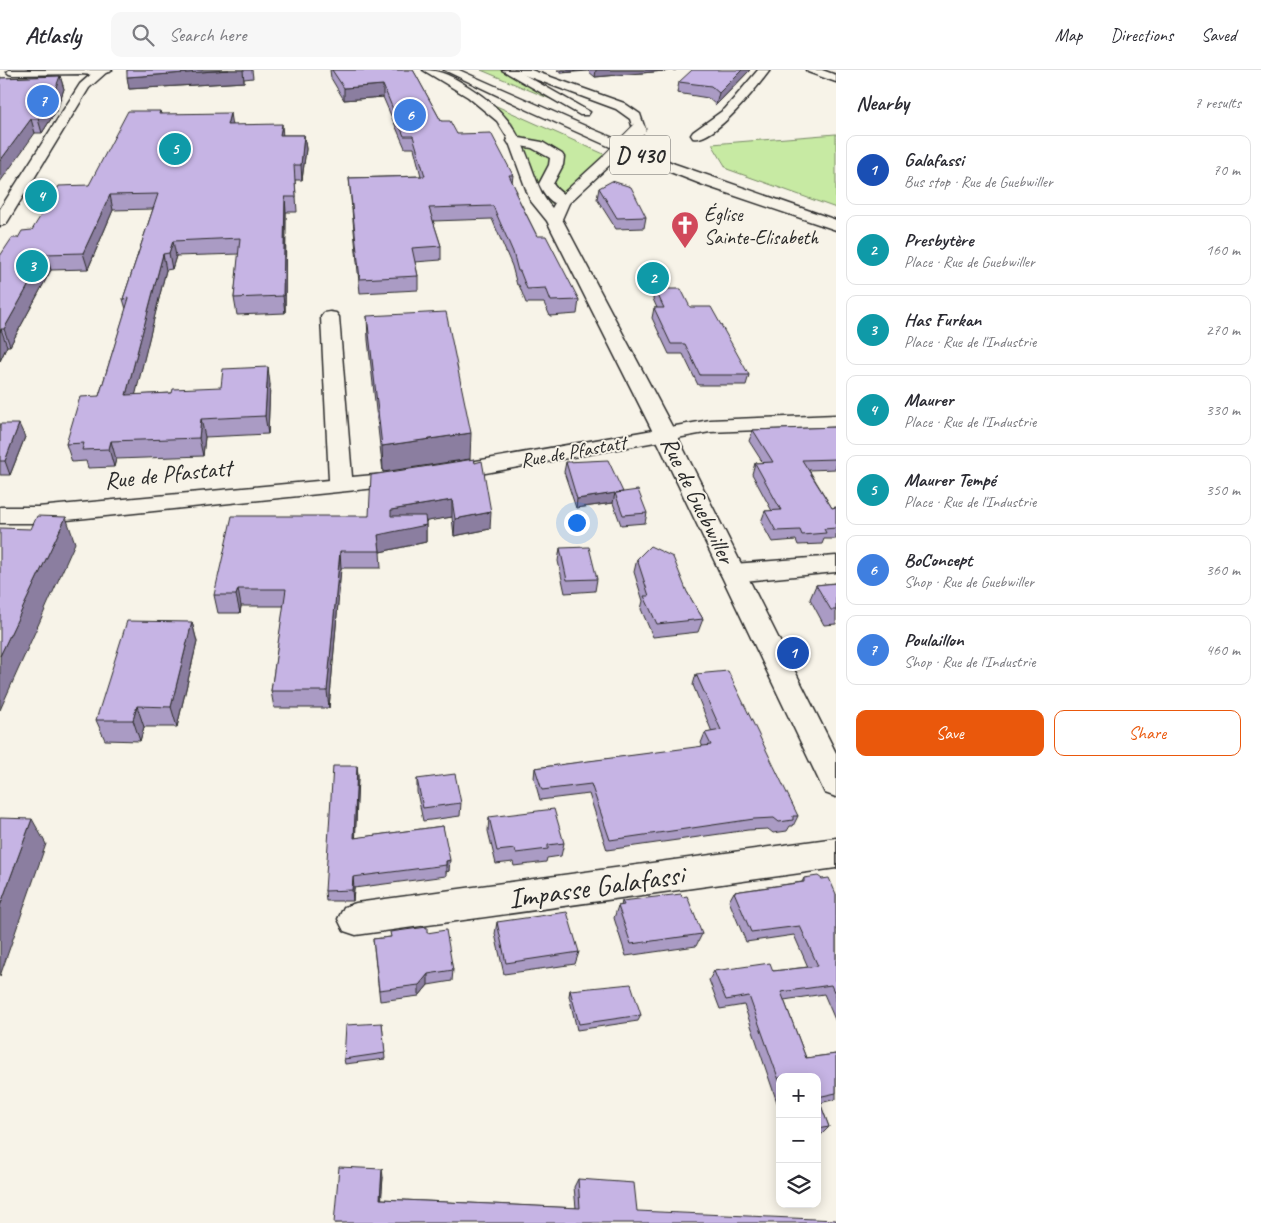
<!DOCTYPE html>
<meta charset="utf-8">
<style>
:root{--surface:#fff;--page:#f7f7f7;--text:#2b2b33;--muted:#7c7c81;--line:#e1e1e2;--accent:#ea580c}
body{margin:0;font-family:Caveat,sans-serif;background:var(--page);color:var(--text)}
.controls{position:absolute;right:15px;bottom:15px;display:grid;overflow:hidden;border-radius:10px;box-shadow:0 2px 12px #0003}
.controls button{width:45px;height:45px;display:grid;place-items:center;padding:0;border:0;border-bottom:1px solid var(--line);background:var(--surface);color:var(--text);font:25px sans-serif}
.you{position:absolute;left:576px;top:452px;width:18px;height:18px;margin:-12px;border:4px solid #fff;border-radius:50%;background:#1a73e8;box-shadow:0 0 0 8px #1a73e833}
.badge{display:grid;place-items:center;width:32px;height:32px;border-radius:50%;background:var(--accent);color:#fff;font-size:16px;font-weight:700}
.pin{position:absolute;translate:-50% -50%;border:2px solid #fff;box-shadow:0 1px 5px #0006}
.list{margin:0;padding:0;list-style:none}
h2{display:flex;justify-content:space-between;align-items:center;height:65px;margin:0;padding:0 20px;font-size:21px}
h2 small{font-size:16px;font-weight:400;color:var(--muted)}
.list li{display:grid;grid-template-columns:32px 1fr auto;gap:15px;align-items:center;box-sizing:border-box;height:70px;margin:0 10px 10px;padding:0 10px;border:1px solid var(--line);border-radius:10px}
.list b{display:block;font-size:19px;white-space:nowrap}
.list p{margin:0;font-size:16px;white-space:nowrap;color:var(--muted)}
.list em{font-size:16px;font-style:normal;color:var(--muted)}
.actions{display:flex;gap:10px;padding:15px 20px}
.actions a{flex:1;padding:11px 0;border:1px solid var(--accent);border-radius:10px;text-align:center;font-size:18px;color:var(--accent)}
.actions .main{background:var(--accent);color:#fff}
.icon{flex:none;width:28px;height:28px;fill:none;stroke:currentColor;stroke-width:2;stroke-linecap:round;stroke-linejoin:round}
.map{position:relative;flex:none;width:836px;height:1153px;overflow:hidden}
header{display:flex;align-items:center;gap:30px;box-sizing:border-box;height:70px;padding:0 25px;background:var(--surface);border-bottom:1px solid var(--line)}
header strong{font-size:24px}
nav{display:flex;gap:28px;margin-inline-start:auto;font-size:18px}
.search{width:350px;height:45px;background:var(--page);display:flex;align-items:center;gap:12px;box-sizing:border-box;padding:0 18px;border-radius:10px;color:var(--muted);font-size:19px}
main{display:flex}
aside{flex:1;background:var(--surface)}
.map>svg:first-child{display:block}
</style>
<header>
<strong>Atlasly</strong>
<div class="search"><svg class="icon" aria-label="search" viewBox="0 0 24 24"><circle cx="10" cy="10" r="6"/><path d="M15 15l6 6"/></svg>Search here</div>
<nav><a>Map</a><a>Directions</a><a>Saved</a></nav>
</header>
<main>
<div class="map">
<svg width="836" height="1153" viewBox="0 0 836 1153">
<rect width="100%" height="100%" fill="#f7f3e8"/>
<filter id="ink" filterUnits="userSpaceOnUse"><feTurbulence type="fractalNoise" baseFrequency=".02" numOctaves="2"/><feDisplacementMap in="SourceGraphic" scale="10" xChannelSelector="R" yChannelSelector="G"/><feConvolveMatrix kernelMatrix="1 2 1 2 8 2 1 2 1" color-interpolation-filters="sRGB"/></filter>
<g filter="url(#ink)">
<path fill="#c7eaa3" stroke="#798a67" d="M481 0H501L572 38Z
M490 34H492L606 85 554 133H546L512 53Z
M836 64V138L727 99 712 74Z"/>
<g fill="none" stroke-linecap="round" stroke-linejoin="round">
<g stroke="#2b2b2b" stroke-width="3">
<path id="minor" d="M96 0 108 1 89 18 8 151 6 154 0 156V139L80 14Z
M758 0H770C758 16 714 73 693 68L691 65 693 62 725 39Z
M806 0H822L836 5V12L808 2Z
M514 67 542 72 562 84 564 87 563 95 553 114C559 123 565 124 570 131L568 134C553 138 545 126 539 114L549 95 550 88 532 78 509 74 507 71 509 68Z
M330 242 336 243 339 247 352 407 407 402 415 404 418 409 415 414 38 453H0V437H38L329 410 321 247 324 243Z
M836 345V357L710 362 447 410 439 408 436 403 439 398 447 396 710 350Z
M836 486V502L733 512 724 509 720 503 724 497 733 494Z
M836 768V798L356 865 344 861 338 849 344 837 356 833Z"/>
</g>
<g stroke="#2b2b2b" stroke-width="3">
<path id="major" d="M9 0H112L110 2 93 5 81 4 13 5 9 4 7 2Z
M423 0C442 0 453 7 469 17 502 38 517 57 530 93 536 109 541 126 552 138L558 128 604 86 609 85 616 89 569 133 562 149 676 364 836 683V727L825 723 654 364 547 151 530 130 507 67 497 51 468 27Z
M514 0H531L624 33 640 44 645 59 639 63 634 62 630 49 616 39 516 2Z"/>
</g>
<g stroke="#2b2b2b" stroke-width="3">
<path id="highway" d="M444 0H459L592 59 675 94 836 150V160L706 116 637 89 528 40Z
M502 0H516L590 42 588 45H580Z"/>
</g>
<use href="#minor" fill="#f7f3e8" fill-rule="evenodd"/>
<use href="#major" fill="#f7f3e8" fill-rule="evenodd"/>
<use href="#highway" fill="#f7f3e8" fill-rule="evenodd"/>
<g stroke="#2b2b2b" stroke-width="15" stroke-linecap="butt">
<path id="major-bridge" d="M609 89 639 59"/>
</g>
<use href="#major-bridge" stroke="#f7f3e8" stroke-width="13"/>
</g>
<path fill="#aa9bc4" stroke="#2b2b2b" d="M127 0H252L253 8 244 9V12L129 19Z
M330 0H413L441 51 457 64 513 105 512 113 517 122V126L537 166 579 230 577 244 550 246 544 233H526L519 215H517L512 196 492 149 433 151 441 176V190L415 192 418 206V220L360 223 349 108 421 106 414 78H405L383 27 344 30 331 8Z
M557 0H676L595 7 588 1 561 3Z
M750 0 716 35 708 28 677 23 679 12Z
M60 6 64 19 56 41 42 63H35L0 8Z
M160 41 161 44 232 55 283 65H304L306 79 302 110H295L297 142H286L285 243 237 245 234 228 239 184 176 186 172 199 166 200 135 325 172 323 270 314 268 364 205 367 203 386 116 389 114 397 88 398 86 391 72 392 66 374 99 326 126 239 123 229 153 139 113 140 88 199 51 200 10 276H7L0 291V186L18 168 32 160 89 115Z
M599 118 646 147 644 158 616 159 597 129Z
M655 219 690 237 749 305 746 315H698L683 284H669L652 248 654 238H657L653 229Z
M367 246 470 389 383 402 368 270Z
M0 354 25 367 10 405H0Z
M836 357V399L809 400 832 438 836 437V469H824L822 474 798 475 796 470 772 472 761 452 765 441H772L752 404 755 393H763L749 371 753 360Z
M474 389 490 459 454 466 452 447 426 451V472L380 482 381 498H341L329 638H274L271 621 284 536H241L240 543H218L214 525 369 446Z
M566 392 623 422 647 443 645 453 621 455 613 433 576 438 564 402Z
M560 478 597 509 595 521 565 523 558 491Z
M637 489 687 522 703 549 698 562 653 567 641 539 643 531 634 502Z
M836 511V554L824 555 810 529 816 515 835 513Z
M192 552 197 572 177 657H144L140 671 105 670 96 650Z
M696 604 798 746 793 756H790L787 761 773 763 768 759 748 760 607 780 589 724 540 730 534 708 535 698 703 677 701 673 705 663 712 662 693 615Z
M357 696 358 707 355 768 443 756 449 801 446 802V806L354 818 353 831H326L325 821Z
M417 709 461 733 460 746 423 751 417 722Z
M489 747 564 773 561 786 547 788 546 792 514 796 513 792 496 794 488 761Z
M804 808 836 824V952L824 924 784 930 806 988 836 984V1029L820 1033 829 1057 821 1065H817V1007H780V1041L744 935 720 939 709 910 714 901H773L808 897 794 865 746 872 729 831 734 822 802 812Z
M622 831 702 864 696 876 626 886 614 848 618 836H621Z
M497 852 579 882 575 894 504 904 495 864Z
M427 863 453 900 452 911 428 915 419 926 380 931 373 869Z
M570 920 641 945 638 951 577 960 569 926Z
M382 953 385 989 345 994 344 989Z
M383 1107 381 1129 576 1138 574 1117 578 1109 637 1141 334 1153Z"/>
<path fill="#8b7ea0" stroke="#2b2b2b" d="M229 0H243L244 12 129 19 127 7Z
M561 0H588L561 3Z
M596 0H676L595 7Z
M742 0H750L716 35 719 23Z
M60 6 64 19 56 41 42 63 38 49Z
M383 15V27L344 30V18Z
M230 43 232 56 227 55Z
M31 49 35 63 0 112V91Z
M282 54 283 68 280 65Z
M304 65 306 79 302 110 301 95Z
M110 125 113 140 88 199 83 183Z
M285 127 286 142 285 243 283 226Z
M173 171 176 186 172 199 169 183Z
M46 184 51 200 10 276 4 259Z
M163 184 166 200 131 343 126 325Z
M1 259 7 276 0 291V262Z
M268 297 270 314 268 364 265 346Z
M201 349 205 367 203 386 199 368Z
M19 354 25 367 10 405 5 391Z
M471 363 470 389 383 402 382 376Z
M111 371 116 389 114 397 109 379Z
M615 423 613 433 576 438 577 429Z
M452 430V447L392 457 426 455V472L380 482 378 465 391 440Z
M491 442 490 459 454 466 455 449Z
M66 447 75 473 0 640V586Z
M340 481 341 498 329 638 327 621Z
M238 519 241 536 240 543 236 525Z
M192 552 197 572 177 657 171 637Z
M137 636 144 657 140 671 133 650Z
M357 696 358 707 355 779 354 768Z
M32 749 46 774 0 906V836Z
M450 790 449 801 446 802V791Z
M353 807 354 818 353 831 352 820Z
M428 904V915L419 926V915Z
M382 1099 383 1107 381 1137 380 1129Z"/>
<path fill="#c6b4e4" stroke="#2b2b2b" d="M127 0H229L127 7Z
M332 0H413L416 5 441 51H450L457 64 491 63 513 105H509L517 122H515L537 166H546L579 230 551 231 546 218 527 219 520 201H518L513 182 493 136 429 138 441 176 412 178 418 206 360 209 349 108 425 106 413 66H404L383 15 344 18Z
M692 0H742L719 23 711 16 679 12Z
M60 6 52 28 38 49H31L0 91V8Z
M128 41H160L159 44 230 43 227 55 282 54 280 65H304L301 95H294L296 127H285L283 226 234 228 240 168 173 171 169 183 163 184 126 325 172 323 173 319 221 317 223 299 268 297 265 346 201 349 199 368 111 371 109 379 82 380 84 373 66 374 80 327 99 326 129 228 123 229 158 124 110 125 83 183 46 184 4 259H1L0 262V186L12 168H18L22 161 32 160 59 116 89 115Z
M612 111 631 117 646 147 617 148 599 118Z
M655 219H681L690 237H711L749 305H700L685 274H671L654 238H664Z
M446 242 471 363 382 376 367 246Z
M0 354H19L5 391H0Z
M836 357V389L802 390 832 438 836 437V458L824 459 826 463 802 465 800 460 776 461 765 441 781 440 755 393 773 392 753 360Z
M474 389 475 393 482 391 491 442 455 449 452 430 391 440V446H425L426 455 378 465 380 481H340L327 621H271L286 519H238L236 525H214L232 446H369L371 405Z
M608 390 623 422 616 423 638 420 647 443 623 445 615 423 577 429 566 392Z
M37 446 66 447 0 586V458L31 459Z
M650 476 673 487 687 522 703 549 657 554 644 526H649L637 489Z
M589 477 597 509 567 510 560 478Z
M836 513V540H831L816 515Z
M127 551 192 552 171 637 137 636 133 650H96Z
M728 601 798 746H793V750L779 752 774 748 754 749 610 770 591 714 542 720 535 698 711 675 705 663 721 660 696 604Z
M333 696H357L354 768 443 756 450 790 446 791V795L353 807 352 820 325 821Z
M455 704 461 733 423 738 417 709Z
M554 739 564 773 548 775V779L516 783 515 779 497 781 489 747Z
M0 748 32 749 0 836Z
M818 806 822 809 829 808 836 824V926L831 915 781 922 806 988 836 984V1023L818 1027 829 1057 817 1059V1007H780V1013L749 926 726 930 714 901 770 893 773 901 818 896 800 856 751 862 734 822 804 812V808Z
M681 824 682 827 687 826 702 864 631 874 618 836 624 835 622 831Z
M567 842 579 882 506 893 497 852Z
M427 857V863L446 860 453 900 428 904 419 915 379 920 373 869 391 867 390 862Z
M631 914 641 945 579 954 570 920Z
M382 953 385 983 344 989 346 955Z
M339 1097 382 1099 380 1129 580 1138 578 1109 634 1113 637 1141 836 1150V1153H334Z"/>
</g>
<defs>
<g id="church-pin" transform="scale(1.4375)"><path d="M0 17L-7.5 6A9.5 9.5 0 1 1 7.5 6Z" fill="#d1495b" stroke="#f7f3e8"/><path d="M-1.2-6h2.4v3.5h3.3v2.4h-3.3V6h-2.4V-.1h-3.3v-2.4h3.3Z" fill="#fff"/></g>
</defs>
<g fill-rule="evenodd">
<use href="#church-pin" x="685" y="155"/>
</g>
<g text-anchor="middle" stroke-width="4" stroke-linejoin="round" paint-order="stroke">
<g font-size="20" fill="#2b2b2b" stroke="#f7f3e8" text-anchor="start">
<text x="704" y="151">Église<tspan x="704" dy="23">Sainte-Elisabeth</tspan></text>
</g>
<g font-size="20" fill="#2b2b2b" stroke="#f7f3e8">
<text transform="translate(573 381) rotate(-10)" y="7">Rue de Pfastatt</text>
</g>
<rect fill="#f7f3e8" stroke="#686764" stroke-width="1" x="610" y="65.5" width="60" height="39" rx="4"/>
<g font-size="22" font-weight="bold" fill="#2b2b2b">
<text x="640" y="93">D 430</text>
</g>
<g font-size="24" fill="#2b2b2b" stroke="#f7f3e8">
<text transform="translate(168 404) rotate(-6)" y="8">Rue de Pfastatt</text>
<text transform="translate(698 430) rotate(64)" y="8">Rue de Guebwiller</text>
</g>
<g font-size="29" fill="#2b2b2b" stroke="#f7f3e8">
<text transform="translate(596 816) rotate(-8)" y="10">Impasse Galafassi</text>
</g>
</g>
</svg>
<div class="controls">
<button>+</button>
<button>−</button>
<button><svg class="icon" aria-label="layers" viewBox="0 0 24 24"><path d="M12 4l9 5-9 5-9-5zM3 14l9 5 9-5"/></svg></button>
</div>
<div class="you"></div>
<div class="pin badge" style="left:793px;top:583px;background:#1a4fb4">1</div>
<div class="pin badge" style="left:653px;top:208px;background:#0f9aa8">2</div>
<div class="pin badge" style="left:32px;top:196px;background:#0f9aa8">3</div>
<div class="pin badge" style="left:41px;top:126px;background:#0f9aa8">4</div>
<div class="pin badge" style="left:175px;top:79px;background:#0f9aa8">5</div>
<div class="pin badge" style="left:410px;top:45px;background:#3f7fe0">6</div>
<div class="pin badge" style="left:43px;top:31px;background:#3f7fe0">7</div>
</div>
<aside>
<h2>Nearby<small>7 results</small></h2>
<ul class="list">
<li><span class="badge" style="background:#1a4fb4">1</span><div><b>Galafassi</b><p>Bus stop · Rue de Guebwiller</p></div><em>70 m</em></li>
<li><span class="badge" style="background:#0f9aa8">2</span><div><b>Presbytère</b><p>Place · Rue de Guebwiller</p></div><em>160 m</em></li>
<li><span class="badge" style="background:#0f9aa8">3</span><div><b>Has Furkan</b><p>Place · Rue de l'Industrie</p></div><em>270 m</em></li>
<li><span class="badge" style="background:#0f9aa8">4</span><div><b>Maurer</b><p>Place · Rue de l'Industrie</p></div><em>330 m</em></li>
<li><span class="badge" style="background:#0f9aa8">5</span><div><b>Maurer Tempé</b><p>Place · Rue de l'Industrie</p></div><em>350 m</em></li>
<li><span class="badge" style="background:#3f7fe0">6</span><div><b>BoConcept</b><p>Shop · Rue de Guebwiller</p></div><em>360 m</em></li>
<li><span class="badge" style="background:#3f7fe0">7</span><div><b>Poulaillon</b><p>Shop · Rue de l'Industrie</p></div><em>460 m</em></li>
</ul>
<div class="actions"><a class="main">Save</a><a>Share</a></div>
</aside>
</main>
